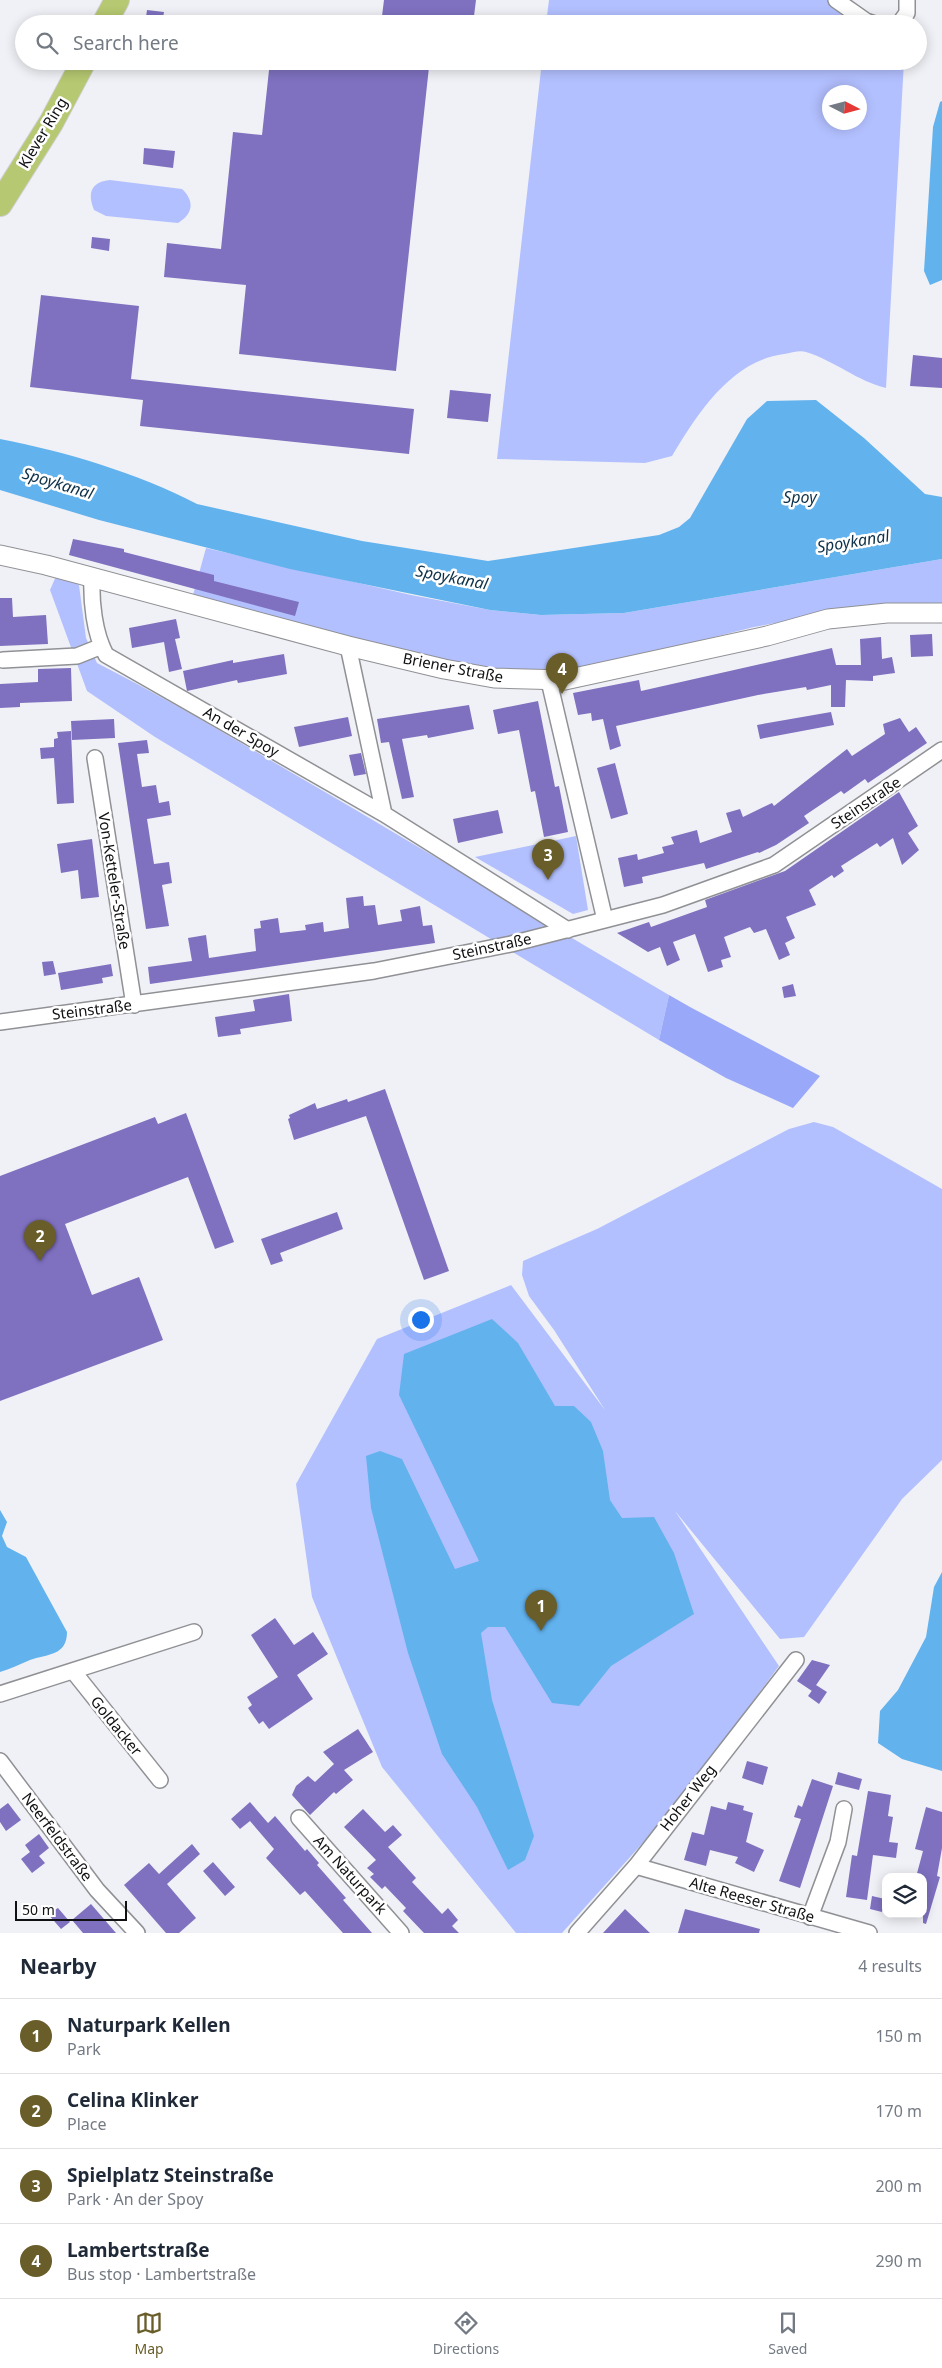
<!DOCTYPE html>
<meta charset="utf-8">
<style>
:root{--surface:#fff;--page:#f2f2f3;--text:#1f2937;--muted:#747a83;--line:#e0e1e3;--accent:#695d2a}
body{margin:0;font-family:"Noto Sans",sans-serif;background:var(--page);color:var(--text)}
.controls{position:absolute;right:15px;bottom:15px;display:grid;overflow:hidden;border-radius:10px;box-shadow:0 2px 12px #0003}
.controls button{width:45px;height:45px;display:grid;place-items:center;padding:0;border:0;border-bottom:1px solid var(--line);background:var(--surface);color:var(--text);font:25px sans-serif}
.compass{position:absolute;left:822px;top:85px;width:45px;height:45px;border-radius:50%;background:var(--surface);box-shadow:0 2px 12px #0003;rotate:96deg}
.scale{position:absolute;left:15px;bottom:12px;width:112px;box-sizing:border-box;padding-left:5px;border:2px solid #0f1011;border-top:0;font-size:14px;line-height:18px;white-space:nowrap;color:#0f1011;-webkit-text-stroke:4px #fff;paint-order:stroke}
.you{position:absolute;left:420px;top:1319px;width:18px;height:18px;margin:-12px;border:4px solid #fff;border-radius:50%;background:#1a73e8;box-shadow:0 0 0 8px #1a73e833}
.badge{display:grid;place-items:center;width:32px;height:32px;border-radius:50%;background:var(--accent);color:#fff;font-size:16px;font-weight:700}
.pin{position:absolute;translate:-50% -41px;filter:drop-shadow(0 1px 2px #0008)}
.pin::after{content:'';position:absolute;top:26px;width:18px;height:15px;background:inherit;clip-path:polygon(0 0,100% 0,50% 100%)}
.list{margin:0;padding:0;list-style:none}
h2{display:flex;justify-content:space-between;align-items:center;height:65px;margin:0;padding:0 20px;font-size:21px}
h2 small{font-size:16px;font-weight:400;color:var(--muted)}
.list li{display:grid;grid-template-columns:32px 1fr auto;gap:15px;align-items:center;box-sizing:border-box;height:75px;padding:0 20px;border-top:1px solid var(--line)}
.list b{display:block;font-size:19px;white-space:nowrap}
.list p{margin:0;font-size:16px;white-space:nowrap;color:var(--muted)}
.list em{font-size:16px;font-style:normal;color:var(--muted)}
.icon{flex:none;width:28px;height:28px;fill:none;stroke:currentColor;stroke-width:2;stroke-linecap:round;stroke-linejoin:round}
.map{position:relative;flex:none;width:942px;height:1933px;overflow:hidden}
.search{position:absolute;background:var(--surface);box-shadow:0 2px 12px #0003;left:15px;right:15px;top:15px;height:55px;display:flex;align-items:center;gap:12px;box-sizing:border-box;padding:0 18px;border-radius:28px;color:var(--muted);font-size:19px}
.sheet{height:365px;background:var(--surface)}
nav{display:flex;justify-content:space-around;align-items:center;box-sizing:border-box;height:70px;border-top:1px solid var(--line);background:var(--surface);font-size:14px;color:var(--muted)}
nav a{display:grid;justify-items:center;gap:2px}
nav .on{color:var(--accent)}
.map>svg:first-child{display:block}
</style>
<div class="map">
<svg width="942" height="1933" viewBox="0 0 942 1933">
<rect width="100%" height="100%" fill="#f0f1f6"/>
<path fill="#b3c0ff" fill-rule="evenodd" d="M549 0H827L865 24H546Z
M542 61H904L886 388C857 381 835 361 806 352 800 350 791 353 784 354 731 361 698 413 672 456L645 463 497 459ZM830 92H860V122H830Z
M110 180 182 189C195 201 193 214 178 223L106 216 94 210C87 193 91 182 110 180Z
M206 548 411 595 490 610 541 615 624 613 942 559V608L834 612 754 627 619 661 572 669 526 672 472 667 266 616 193 595Z
M57 574 79 585 86 638 97 663C164 697 229 736 294 774 420 847 544 922 669 995L659 1040 155 737 87 691 50 590Z
M576 836 588 910 573 914 475 857Z
M814 1122 833 1127 942 1189V1460L902 1499 804 1637 780 1639 675 1511 779 1666 675 1807 562 1933H516L382 1767 312 1597 296 1484 377 1339 511 1285 605 1410 554 1330 529 1296 522 1275 523 1261 597 1229 789 1129Z"/>
<path fill="#99a8f9" d="M669 995 690 1007 820 1076 793 1108 726 1078 659 1040Z"/>
<path fill="#62b2ee" d="M942 101V280L930 285 924 271 933 127 940 102Z
M816 400 864 438 925 494 942 497V559L624 613 541 615 490 610 290 569 99 520 0 490V439C67 452 137 473 197 504L362 541 488 561 659 535 679 527 690 518 747 419 767 401Z
M492 1319 518 1343 555 1406H574L591 1422 603 1451 610 1500 622 1518 654 1517 674 1553 694 1614 611 1666 579 1706 552 1703 505 1627H488L481 1633 492 1700 534 1836 525 1860 508 1870 477 1807 442 1754 408 1653 371 1508 366 1456 380 1451 402 1459 455 1569 479 1561 399 1395 404 1354Z
M0 1510 7 1522 2 1536 7 1547 26 1557 67 1632C67 1656 47 1654 30 1660 20 1664 10 1669 0 1672Z
M942 1572V1771L902 1759 878 1743 880 1711 898 1690 926 1637 934 1587Z"/>
<path fill="#7f71c0" d="M384 0H476L473 24H381Z
M147 10 164 12 162 24H145Z
M270 61H372L429 67 396 371 239 354 246 285 164 277 167 243 221 249 233 132 262 135Z
M144 148 175 151 173 168 143 164Z
M92 237 110 239 109 251 91 248Z
M41 295 139 306 131 379 414 409 409 454 140 426 143 400 30 387Z
M913 355 942 358V388L910 386Z
M450 390 491 394 488 422 447 418Z
M73 539 124 549V552L214 575V581L299 602 295 616 69 555Z
M0 598H12L13 617 46 615 48 644 0 646Z
M176 619 180 638 175 639 182 669 169 672 164 642 132 648 129 628Z
M932 634 933 656 911 657 910 635Z
M881 637 882 659 892 657 895 673 873 676V681L846 680 845 707H831V685L807 690 806 687 758 695 616 726 621 746 610 750 603 719 592 721 591 713 578 715 573 693 639 680 641 691 832 648 836 665H861L860 639Z
M284 654 287 674 238 683 237 680 187 691 183 671 233 660V663Z
M71 668 72 701 20 703V707L0 708V684L38 682V669Z
M538 701 555 787 559 786 568 832 544 837 535 791 531 792 519 730 498 734 493 710Z
M469 705 474 729 428 738 427 735 402 739 414 797 402 799 389 742 381 743 377 719Z
M831 712 834 725 760 739 757 725Z
M348 717 352 736 299 747 294 727Z
M900 718 909 732 916 727 927 743 868 783 865 779 844 794 841 791 804 816 809 823 776 845 759 853 758 852 706 869 704 863 642 877 643 883 624 887 618 858 637 854 638 860 664 853 662 847 674 844 671 837 697 830 700 843 732 832 726 813 740 809 743 817 772 803 774 806 847 749 852 756 885 734 883 724Z
M114 719 115 738 72 740 71 721Z
M71 731 74 803 57 804 54 758 41 759 40 748 54 747V739L58 738 57 732Z
M147 740 149 753 137 754 142 787 156 785 159 803 169 801 171 815 147 819 154 864 169 862 172 883 162 885 169 926 146 929 118 743Z
M361 753 366 774 354 776 349 755Z
M615 763 628 814 611 819 597 768Z
M899 792 918 826 908 833 919 850 902 865 893 838 880 847 877 843 841 866 844 871 834 878 832 875 809 890 816 905 786 917 795 938 785 943 790 955 779 960 766 929 754 933 750 927 724 937 731 957 721 960 723 967 708 972 695 934 673 942 680 960 667 966 660 947 648 952 617 933 649 922 651 927 707 907 705 900 785 871Z
M498 810 503 833 458 843 453 819Z
M92 839 99 897 81 899 78 870 61 873 57 844Z
M363 896 364 906 375 905 378 925 402 921 400 910 420 906 423 926 432 925 435 943 150 984 148 967 192 961 188 938 206 935 209 958 256 951 254 929 261 928 260 921 278 918 280 933 306 930 305 925 323 922 324 932 349 928 346 898Z
M53 961 56 974 44 976 42 962Z
M111 964 113 976 102 978 103 983 61 990 58 973Z
M793 984 796 996 784 998 782 987Z
M289 994 292 1021 240 1029 241 1034 218 1037 215 1017 255 1011 253 1000Z
M385 1089 449 1271 424 1280 366 1116 294 1140 288 1119 290 1118 289 1115 315 1103 317 1109 347 1099 348 1102Z
M186 1113 234 1242 215 1249 188 1177 65 1224 92 1295 139 1277 163 1340 0 1401V1176L155 1117 158 1124Z
M337 1212 343 1229 280 1253 283 1261 271 1265 261 1239Z
M275 1618 294 1645 313 1632 328 1654 297 1675 313 1699 269 1729 263 1721 259 1724 248 1708 252 1705 247 1697 278 1677 251 1635Z
M812 1660 830 1665 812 1691 797 1681Z
M816 1685 827 1692 819 1704 808 1696Z
M358 1729 373 1752 344 1770 353 1780 336 1794 334 1792 310 1815 292 1795 296 1786 308 1776 315 1782 334 1764 323 1752Z
M747 1761 768 1767 763 1785 742 1778Z
M838 1772 862 1779 859 1790 835 1784Z
M812 1779 833 1786 800 1888 779 1881 801 1819 794 1817 798 1805 802 1807Z
M868 1791 891 1795 888 1816 893 1817 889 1842 898 1843 896 1858 873 1855 867 1900 846 1897 852 1855 857 1856Z
M250 1802 268 1823 275 1816 305 1851 307 1849 319 1863 317 1865 346 1898 343 1900 372 1933H343L305 1891 300 1895 266 1858 274 1849 250 1821 240 1829 231 1819Z
M728 1802 744 1806 743 1810 753 1813 746 1842 764 1850 754 1872 735 1863 738 1857 710 1850 706 1866 684 1860 692 1832 704 1835 711 1806 726 1810Z
M8 1803 21 1820 6 1831 0 1822V1809Z
M926 1807 942 1812V1848L937 1876 940 1877 926 1924 923 1923V1877H916L923 1851 915 1849Z
M363 1809 385 1832 393 1825 402 1835 388 1847 416 1878 412 1882 442 1914 448 1908 458 1920 452 1926 459 1933H424L403 1911 406 1908 385 1886 382 1889 370 1877 374 1874 367 1868 376 1860 344 1827Z
M39 1834 49 1848 39 1856 45 1863 32 1873 21 1859 30 1852 25 1845Z
M192 1844 200 1854 167 1884 196 1918 179 1933H166L124 1885 149 1863 159 1874Z
M213 1862 235 1887 225 1896 203 1871Z
M872 1896 885 1899 882 1912 870 1909Z
M91 1904 116 1933H83L72 1920Z
M58 1908 70 1922 61 1929 48 1914Z
M625 1909 650 1933H603Z
M685 1909 760 1929 759 1933H678Z"/>
<g fill="none" stroke-linecap="round" stroke-linejoin="round">
<g stroke="#909195" stroke-width="18">
<path id="minor" d="M836 0 866 21 875 24
M899 24 907 13V0
M92 577C91 601 94 633 106 655L384 814
M348 646 384 814 568 930
M3 660 77 656 102 646
M549 681 605 920
M95 758 134 1005
M0 1022 374 971 511 944 663 905 774 865 942 750
M73 1671 160 1780
M0 1694 194 1632
M0 1761 97 1890 137 1933
M299 1818 401 1933
M636 1866 869 1933
M810 1917 838 1842 844 1809
M577 1933 636 1866 796 1660"/>
</g>
<g stroke="#909195" stroke-width="21">
<path id="tertiary" d="M0 555 46 565 348 646 444 669 494 678 565 680 767 636 828 619 887 613H942"/>
</g>
<g stroke="#cfcfcf" stroke-width="26">
<path id="primary" d="M104 24 117 0
M0 204 51 123 84 61"/>
</g>
<use href="#minor" stroke="#fff" stroke-width="15"/>
<use href="#tertiary" stroke="#fff" stroke-width="19"/>
<use href="#primary" stroke="#b6c871" stroke-width="24"/>
</g>
<g text-anchor="middle" stroke-width="5" stroke-linejoin="round" paint-order="stroke">
<g font-size="15" fill="#0f1011" stroke="#fff">
<text transform="translate(43 133) rotate(-59)" y="5">Klever Ring</text>
<text transform="translate(453 668) rotate(11)" y="5">Briener Straße</text>
<text transform="translate(241 732) rotate(30)" y="5">An der Spoy</text>
<text transform="translate(866 803) rotate(-34)" y="5">Steinstraße</text>
<text transform="translate(114 881) rotate(81)" y="5">Von-Ketteler-Straße</text>
<text transform="translate(492 947) rotate(-12)" y="5">Steinstraße</text>
<text transform="translate(92 1010) rotate(-7)" y="5">Steinstraße</text>
<text transform="translate(116 1726) rotate(51)" y="5">Goldacker</text>
<text transform="translate(688 1798) rotate(-52)" y="5">Hoher Weg</text>
<text transform="translate(57 1837) rotate(53)" y="5">Neerfeldstraße</text>
<text transform="translate(350 1875) rotate(48)" y="5">Am Naturpark</text>
<text transform="translate(752 1900) rotate(16)" y="5">Alte Reeser Straße</text>
</g>
<g font-size="16" font-style="italic" fill="#0e3149" stroke="#fff">
<text transform="translate(58 483) rotate(17)" y="6">Spoykanal</text>
<text x="800" y="503">Spoy</text>
<text transform="translate(853 541) rotate(-9)" y="6">Spoykanal</text>
<text transform="translate(452 577) rotate(11)" y="6">Spoykanal</text>
</g>
</g>
</svg>
<div class="controls">
<button><svg class="icon" aria-label="layers" viewBox="0 0 24 24"><path d="M12 4l9 5-9 5-9-5zM3 14l9 5 9-5"/></svg></button>
</div>
<svg class="compass" viewBox="-18 -18 36 36"><path d="M0-13l5 13h-10z" fill="#e53935"/><path d="M0 13l5-13h-10z" fill="#747a83"/></svg>
<div class="scale">50 m</div>
<div class="you"></div>
<div class="pin badge" style="left:541px;top:1631px">1</div>
<div class="pin badge" style="left:40px;top:1261px">2</div>
<div class="pin badge" style="left:548px;top:880px">3</div>
<div class="pin badge" style="left:562px;top:694px">4</div>
<div class="search"><svg class="icon" aria-label="search" viewBox="0 0 24 24"><circle cx="10" cy="10" r="6"/><path d="M15 15l6 6"/></svg>Search here</div>
</div>
<section class="sheet">
<h2>Nearby<small>4 results</small></h2>
<ul class="list">
<li><span class="badge">1</span><div><b>Naturpark Kellen</b><p>Park</p></div><em>150 m</em></li>
<li><span class="badge">2</span><div><b>Celina Klinker</b><p>Place</p></div><em>170 m</em></li>
<li><span class="badge">3</span><div><b>Spielplatz Steinstraße</b><p>Park · An der Spoy</p></div><em>200 m</em></li>
<li><span class="badge">4</span><div><b>Lambertstraße</b><p>Bus stop · Lambertstraße</p></div><em>290 m</em></li>
</ul>
</section>
<nav>
<a class="on"><svg class="icon" aria-label="map" viewBox="0 0 24 24"><path d="M3 6l6-2 6 2 6-2v14l-6 2-6-2-6 2zM9 4v14M15 6v14"/></svg>Map</a>
<a><svg class="icon" aria-label="directions" viewBox="0 0 24 24"><path d="M12 3l9 9-9 9-9-9zM9 14v-3h6M13 9l2 2-2 2"/></svg>Directions</a>
<a><svg class="icon" aria-label="saved" viewBox="0 0 24 24"><path d="M7 4h10v16l-5-4-5 4z"/></svg>Saved</a>
</nav>
